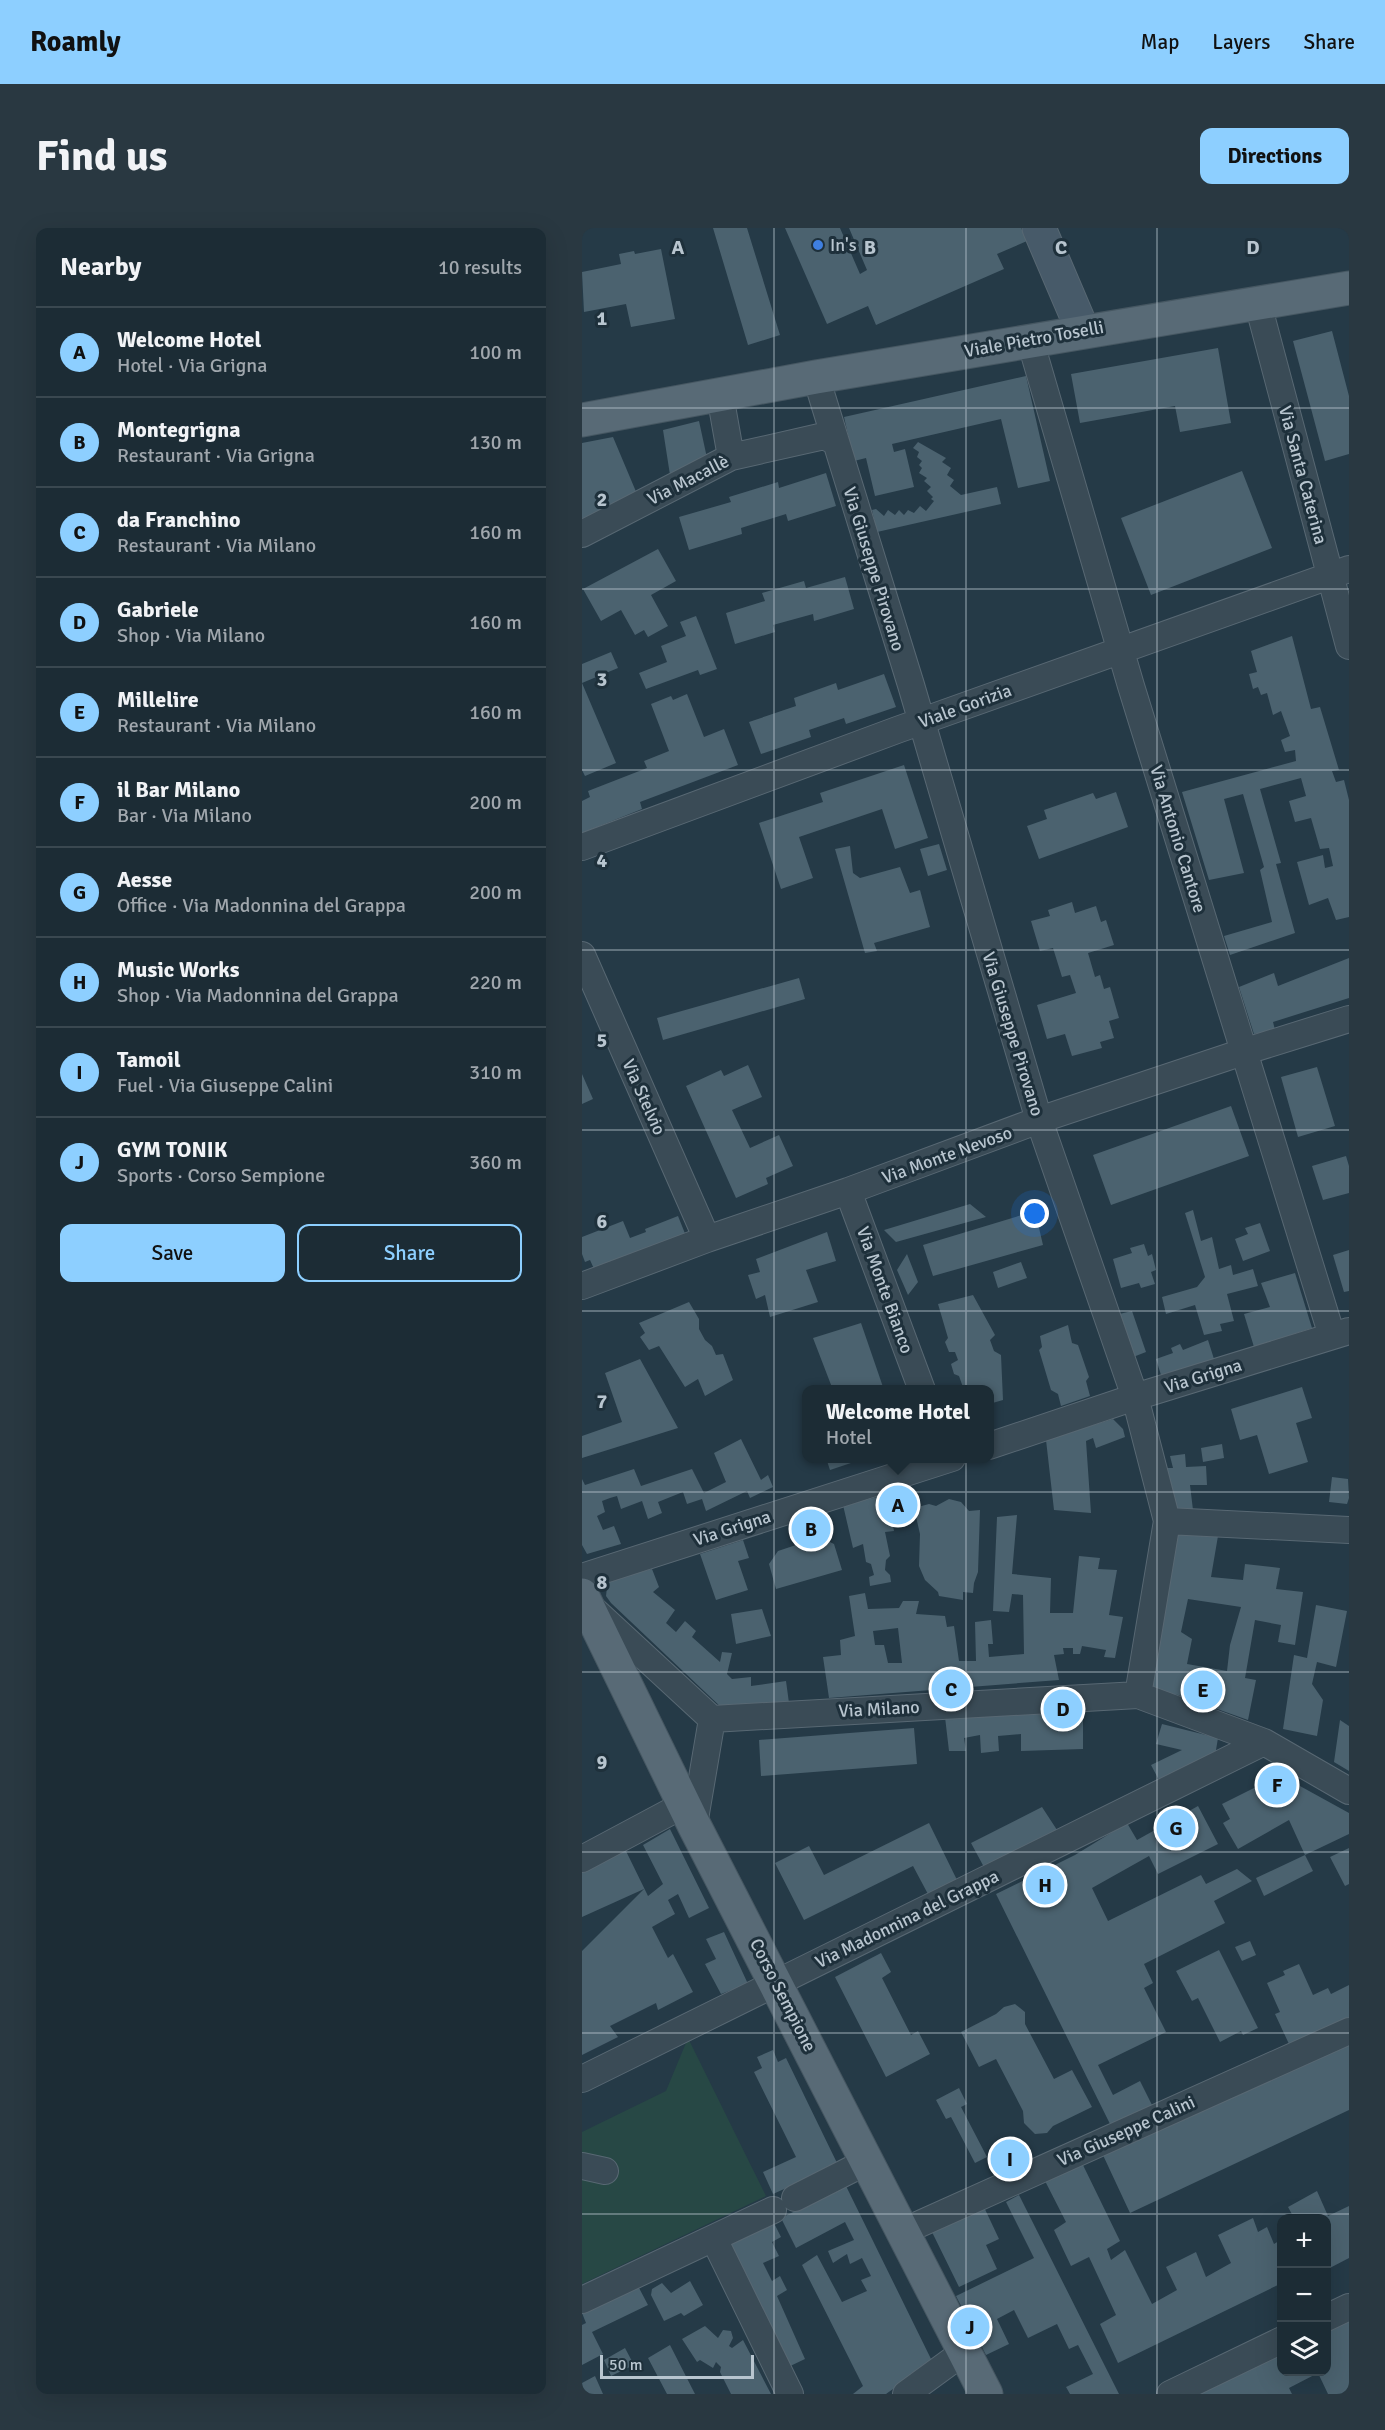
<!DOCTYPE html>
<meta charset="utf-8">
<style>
:root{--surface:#1c2c35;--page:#293841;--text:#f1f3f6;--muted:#a0a7ad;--line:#3a4850;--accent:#8dcfff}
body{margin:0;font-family:Signika,sans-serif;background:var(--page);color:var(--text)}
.controls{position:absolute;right:18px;bottom:18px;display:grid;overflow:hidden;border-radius:12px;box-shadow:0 6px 24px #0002}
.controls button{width:54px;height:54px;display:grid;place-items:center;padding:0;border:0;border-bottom:2px solid var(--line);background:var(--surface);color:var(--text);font:30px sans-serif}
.scale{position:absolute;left:18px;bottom:15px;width:154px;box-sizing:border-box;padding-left:6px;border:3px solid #b8c5cf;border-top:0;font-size:16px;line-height:21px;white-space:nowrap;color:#b8c5cf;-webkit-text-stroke:4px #1e303b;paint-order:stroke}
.you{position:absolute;left:453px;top:986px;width:21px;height:21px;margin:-15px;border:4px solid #fff;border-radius:50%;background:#1a73e8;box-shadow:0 0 0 9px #1a73e833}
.badge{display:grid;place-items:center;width:39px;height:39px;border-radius:50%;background:var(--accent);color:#111;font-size:20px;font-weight:700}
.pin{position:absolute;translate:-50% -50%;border:3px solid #fff;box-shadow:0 2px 6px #0006}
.popup{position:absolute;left:220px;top:1157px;width:192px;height:78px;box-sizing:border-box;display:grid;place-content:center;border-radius:12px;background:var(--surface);filter:drop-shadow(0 2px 4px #0005);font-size:20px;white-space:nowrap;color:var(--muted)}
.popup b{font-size:22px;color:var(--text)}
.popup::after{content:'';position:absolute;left:50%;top:100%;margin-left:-12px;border:12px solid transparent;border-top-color:var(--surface)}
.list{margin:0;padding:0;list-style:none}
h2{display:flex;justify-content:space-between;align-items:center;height:78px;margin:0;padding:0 24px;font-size:26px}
h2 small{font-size:20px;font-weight:400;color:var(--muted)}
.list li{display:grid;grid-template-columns:39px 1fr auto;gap:18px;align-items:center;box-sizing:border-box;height:90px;padding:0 24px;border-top:2px solid var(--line)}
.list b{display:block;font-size:22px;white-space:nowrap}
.list p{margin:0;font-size:20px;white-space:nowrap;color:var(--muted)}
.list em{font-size:20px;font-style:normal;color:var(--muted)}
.actions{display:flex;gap:12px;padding:18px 24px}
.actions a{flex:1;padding:14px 0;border:2px solid var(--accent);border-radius:12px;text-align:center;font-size:21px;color:var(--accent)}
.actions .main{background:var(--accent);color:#111}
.icon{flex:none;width:33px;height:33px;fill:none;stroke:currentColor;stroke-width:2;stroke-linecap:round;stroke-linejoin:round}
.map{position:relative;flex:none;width:767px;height:2166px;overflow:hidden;border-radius:12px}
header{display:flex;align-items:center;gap:36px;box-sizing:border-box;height:84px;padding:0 30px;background:var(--accent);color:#111}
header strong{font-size:28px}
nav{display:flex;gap:33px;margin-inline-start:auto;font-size:21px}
.intro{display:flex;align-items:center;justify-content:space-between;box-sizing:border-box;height:144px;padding:0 36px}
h1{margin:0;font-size:42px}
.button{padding:15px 27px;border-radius:12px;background:var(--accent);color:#111;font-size:21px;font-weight:700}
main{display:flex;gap:36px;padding:0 36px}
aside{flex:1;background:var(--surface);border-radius:12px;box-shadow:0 6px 24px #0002}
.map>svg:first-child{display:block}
</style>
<header>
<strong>Roamly</strong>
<nav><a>Map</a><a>Layers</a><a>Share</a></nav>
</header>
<div class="intro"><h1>Find us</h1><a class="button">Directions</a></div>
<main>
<aside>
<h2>Nearby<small>10 results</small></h2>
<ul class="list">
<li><span class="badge">A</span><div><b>Welcome Hotel</b><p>Hotel · Via Grigna</p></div><em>100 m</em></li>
<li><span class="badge">B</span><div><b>Montegrigna</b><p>Restaurant · Via Grigna</p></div><em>130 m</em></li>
<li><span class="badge">C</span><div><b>da Franchino</b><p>Restaurant · Via Milano</p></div><em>160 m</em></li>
<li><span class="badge">D</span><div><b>Gabriele</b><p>Shop · Via Milano</p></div><em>160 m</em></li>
<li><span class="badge">E</span><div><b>Millelire</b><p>Restaurant · Via Milano</p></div><em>160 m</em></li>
<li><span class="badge">F</span><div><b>il Bar Milano</b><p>Bar · Via Milano</p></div><em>200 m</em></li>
<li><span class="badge">G</span><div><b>Aesse</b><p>Office · Via Madonnina del Grappa</p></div><em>200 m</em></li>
<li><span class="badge">H</span><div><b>Music Works</b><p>Shop · Via Madonnina del Grappa</p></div><em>220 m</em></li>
<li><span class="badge">I</span><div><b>Tamoil</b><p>Fuel · Via Giuseppe Calini</p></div><em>310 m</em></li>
<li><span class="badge">J</span><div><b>GYM TONIK</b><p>Sports · Corso Sempione</p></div><em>360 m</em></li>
</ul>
<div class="actions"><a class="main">Save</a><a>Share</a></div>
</aside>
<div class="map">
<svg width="767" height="2166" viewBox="0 0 767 2166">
<rect width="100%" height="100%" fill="#253a47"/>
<path fill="#274845" d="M106 1810 184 1968 0 2056V1904L84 1863Z"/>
<path fill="#4b626f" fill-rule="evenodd" d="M131 0H165L198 107 166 117Z
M203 0H258L278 46 285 42 267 0H439L445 13 415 26 422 41 294 97 286 78 245 96Z
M79 21 93 91 49 99 44 76 2 84 0 44 39 36 37 26 52 23 53 26Z
M750 103 767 168V226L743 233 711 113Z
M636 120 649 195 598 204 593 178 498 195 489 146Z
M444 148 468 253 436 260 419 191 310 216 312 224 323 221 332 259 293 268 284 230 272 233 262 189Z
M117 193 125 230 88 247 81 202Z
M31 209 55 266 0 294V215Z
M336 214 364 230 360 234 369 240 365 247 372 252 368 258 379 267 415 259 419 276 295 304 290 282 294 281 302 288 306 282 313 287 317 282 322 287 326 282 332 285 338 278 344 283 352 273 349 271 351 269 345 263 349 259 342 253 345 250 337 245 340 240 337 237 340 233 335 229 337 224 331 220Z
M660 243 690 320 569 367 539 290Z
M244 245 254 278 206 293 204 286 159 300 160 306 107 322 97 289 149 274 147 269 196 254 197 260Z
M76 321 94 353 69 367 86 398 66 409 62 402 53 407 39 382 19 393 1 361Z
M263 349 272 381 232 393 231 386 191 397 193 404 153 416 144 385 183 373 180 365 222 353 224 360Z
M114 388 135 441 118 447 116 442 64 461 57 445 85 434 79 418 104 408 98 394Z
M710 408 729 481 738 479 757 542 750 543 754 554 762 552 767 572V689L754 692 746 670 727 677 715 634 741 627 743 640 751 638 747 620 738 621 729 590 713 594 707 573 724 568 719 550 678 561 699 635 694 636 713 705 648 727 642 708 690 694 678 642 682 639 661 566 642 571 662 645 627 652 600 564 714 533 713 522 703 524 699 512 708 508 699 483 691 487 685 465 679 467 676 459 671 461 667 446 675 444 669 423Z
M29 424 36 440 0 455 34 535 3 548 0 542V436Z
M302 446 314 479 264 496 262 490 227 502 229 509 179 526 167 494 214 478 212 470 254 455 256 462Z
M105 466 122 509 142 501 156 537 58 574 60 581 0 605V573L8 569 6 563 65 540 62 533 87 523 69 476 89 468 91 472Z
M322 537 346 610 313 621 300 581 217 609 231 650 199 661 177 595 241 574 238 565Z
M534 564 546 599 457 631 445 598 465 591 462 582 511 565 514 571Z
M357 616 365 642 346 648 338 621Z
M268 618 271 645 278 650 318 639 328 665 338 662 348 699 292 715 295 723 283 725 253 621Z
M490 674 493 685 514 678 519 694 524 692 532 717 506 725 513 749 518 747 522 761 528 759 537 790 527 793 532 810 518 814 520 820 490 828 483 806 465 811 455 777 494 765 488 747 480 749 471 720 458 723 449 693 468 688 466 682Z
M767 730V770L691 794 693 802 672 806 657 759 692 745 696 758Z
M217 750 223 771 81 812 75 790Z
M166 837 180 869 150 882 168 920 197 907 211 938 184 950 186 956 154 970 104 858 139 842 142 848Z
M735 839 753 898 716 909 699 849Z
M0 846 11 871 0 876Z
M649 878 667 928 529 977 511 927Z
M764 928 767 938V965L741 972 730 938Z
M388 976 404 989 314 1014 302 1002Z
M611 982 619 1013 630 1009 637 1041 649 1037 651 1047 671 1041 676 1058 645 1066 652 1093 638 1096 640 1103 622 1107 613 1077 584 1086 580 1069 615 1059 623 1049 603 985Z
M453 983 461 1017 351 1048 341 1017Z
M96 988 104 1008 13 1043 8 1032 3 1034 0 1026V1009L41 993 48 1010 64 1004 63 1001Z
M678 995 688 1023 661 1033 653 1011 666 1006 663 1000Z
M245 1004 254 1033 224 1042 236 1074 188 1089 183 1067 174 1071 166 1047 178 1044 174 1031Z
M562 1016 566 1028 570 1026 574 1042 569 1044 573 1056 559 1060 557 1055 539 1060 531 1031 550 1025 548 1020Z
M767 1022V1063L762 1064 751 1027Z
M325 1026 336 1054 326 1067 315 1042Z
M439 1034 445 1050 416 1060 411 1044Z
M713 1045 730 1100 672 1119 662 1086 688 1079 679 1055Z
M391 1067 413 1107 408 1112 412 1123 419 1127 421 1172 407 1176V1162H382L377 1148 372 1146 369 1136 376 1132 373 1124H367L363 1114 366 1110 356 1076Z
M107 1074 117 1091V1101L123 1112 130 1118 134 1127 141 1126 151 1152 123 1168 116 1151 103 1159 77 1118 67 1122 58 1109 63 1105 57 1095Z
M550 1083 564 1124 546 1131 533 1087Z
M279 1095 301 1159 292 1162H251L231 1110Z
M486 1097 490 1115 496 1117 507 1149 504 1153 508 1168 479 1178 476 1166 469 1162 457 1122 460 1119 458 1108Z
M626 1112 632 1131 579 1147 574 1131 591 1125 589 1120 598 1116 601 1122Z
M58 1131 96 1200 0 1230V1208L40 1194 23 1145Z
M720 1159 730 1190 714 1195 726 1234 687 1246 675 1207 658 1212 649 1181Z
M531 1191 541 1201 543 1209 514 1220 511 1210 504 1213 509 1285 472 1282 464 1212Z
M159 1211 179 1252 186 1247 191 1259 168 1270 165 1263 124 1283 120 1271 105 1276 101 1264 76 1274 80 1285 66 1291 60 1273 39 1281 35 1268 28 1270 20 1273 23 1284 15 1288 21 1302 32 1298 39 1316 5 1326 0 1317V1251L3 1257 52 1241 59 1258 110 1241 122 1265 144 1254 132 1225Z
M640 1216 642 1230 621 1234 619 1220Z
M603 1226 604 1239 624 1238 625 1257H608L611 1282 592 1281 584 1240H591L588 1228Z
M244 1230H281V1231L248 1242Z
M750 1249 766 1251 767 1270 765 1276 747 1274Z
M300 1268 302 1281H308L312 1303 303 1304 308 1328 304 1332 303 1342 308 1347 309 1354 288 1358 287 1349 292 1347 289 1336 284 1334 281 1316 271 1320 261 1277Z
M367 1271 379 1274 387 1283 398 1282 396 1344 392 1355 391 1365 381 1364V1372L357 1368 356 1364 343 1352 337 1338 338 1306 332 1280 347 1276 354 1278Z
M435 1287 430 1346 469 1350 468 1385H491L497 1328 518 1330 516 1341 535 1342 527 1387 541 1389 533 1430 522 1429 524 1422 500 1418 498 1426H491V1420H481L482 1426 472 1427 477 1452 247 1470 241 1429 259 1427 258 1412 273 1408 267 1368 283 1365 286 1381 317 1380 321 1373H337L334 1386 363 1388 365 1399 372 1398 377 1433H394L393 1394 409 1392 411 1416H406L407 1429 442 1426 441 1367 430 1366 427 1384 411 1383 415 1289ZM316 1400 320 1435H306L302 1417H293L291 1403Z
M593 1306 636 1308 629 1349 661 1352 663 1336 698 1340 694 1361 721 1364 713 1417 696 1414 699 1397 673 1392 663 1450 674 1452 666 1492 596 1467 570 1462ZM606 1371 659 1379 648 1417 645 1443 605 1436 610 1411 599 1404Z
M238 1309 252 1316 260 1342 194 1361 187 1336 196 1323Z
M161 1312 167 1330 156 1333 166 1362 134 1372 118 1326Z
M70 1341 77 1359 71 1364 93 1382 84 1395 94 1404 103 1393 114 1403 110 1409 138 1434 140 1424 150 1425 145 1446 150 1451 169 1449V1458L204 1453 207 1475 141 1481 29 1375 24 1368 25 1359 29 1352Z
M734 1377 765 1383 754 1439 735 1434 730 1456 741 1472 735 1508 701 1501 712 1427 725 1430Z
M180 1381 189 1408 154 1416 149 1386Z
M501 1482V1521L439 1523V1506L416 1508 417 1523 399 1525 398 1507 382 1510 384 1523H367L363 1489Z
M758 1492 767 1498V1543L752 1534Z
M580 1496 636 1510 633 1528 578 1554 569 1537 600 1522 574 1516Z
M332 1500 335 1536 179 1548 177 1512Z
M698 1547 767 1585V1606L723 1627 707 1592 656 1621 641 1595 648 1591 640 1576Z
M616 1578 636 1616 576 1646 567 1628 510 1660 526 1693 619 1647 624 1656 655 1641 670 1653 632 1673 643 1695 562 1736 571 1755 562 1760 584 1804 516 1837 531 1867 558 1853 570 1877 529 1898 414 1666 493 1627 545 1595 555 1612Z
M460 1579 477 1605 403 1641 389 1615Z
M347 1595 376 1654 347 1668 331 1638 222 1692 193 1635 227 1618 242 1647Z
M88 1601 127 1680 107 1690 96 1666 86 1672 93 1686 70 1699 86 1730 91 1726 111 1764 76 1782 74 1775 28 1798 36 1809 0 1827V1723L62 1661 0 1689V1642L43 1621 66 1668 81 1656 61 1617Z
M767 1620V1656L763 1658 748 1629Z
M723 1627 731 1643 682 1668 674 1650Z
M142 1704 166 1756 139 1766 123 1736 134 1731 124 1711Z
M668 1713 674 1727 660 1733 653 1719Z
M637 1722 676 1800 661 1807 659 1803 638 1814 616 1770 610 1773 594 1743Z
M299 1725 309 1744 300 1750 329 1807 336 1803 348 1826 304 1849 253 1749Z
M717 1736 731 1767 746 1760 749 1766 767 1757V1789L707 1816 693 1786 698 1784 685 1755 703 1747 701 1743Z
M433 1776 443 1784V1796L472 1851 490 1842 510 1879 471 1898 465 1905 453 1906 442 1895 441 1883 414 1831 397 1839 379 1804 414 1786 422 1779Z
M767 1812V1882L548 1985 520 1925Z
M191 1822 196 1834 204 1830 256 1937 191 1966 181 1944 214 1929 172 1844 180 1840 175 1829Z
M377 1860 385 1876 379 1879 405 1929 393 1935 369 1889 364 1891 354 1872Z
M500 1935 538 2013 525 2021 529 2032 543 2022 570 2076 595 2062 584 2039 614 2024 624 2049 649 2035 636 2007 671 1990 676 2004 685 1999 692 2016 700 2011V2055L536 2135 518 2096 534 2087 507 2029 489 2038 472 2002 484 1994 462 1951Z
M264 1958 350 2133 304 2166H271L281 2158 220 2037 235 2027 260 2074 285 2063 279 2052 289 2048 280 2030 268 2036 265 2026 251 2035 246 2023 272 2012 263 1994 214 2020 199 1990Z
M735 1963 746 1988 767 1978V2030L744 2042V1990H712L706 1979Z
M437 1967 537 2166H488L484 2159 511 2146 496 2117 487 2121 475 2096 446 2110 432 2082 415 2091 427 2116 404 2127 374 2068 452 2030 424 1974Z
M401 1977 417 2011 404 2017 415 2041 377 2059 349 2002Z
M192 1995 199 2009 190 2014 197 2028 181 2035 190 2053 198 2048 205 2062 195 2068 223 2131 204 2140 143 2018Z
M108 2053 121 2077 102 2088 99 2085 82 2093 69 2067 70 2061 80 2055 89 2065Z
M56 2058 66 2077 10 2104 21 2126 0 2137V2097L4 2095 0 2085Z
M767 2091V2166H746L736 2145 707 2160 710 2166H616L700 2125V2144H744V2102Z
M123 2098 136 2110 141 2102 149 2103 151 2110 147 2118 150 2120 161 2112 189 2166H149L138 2144 139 2139 134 2134 131 2140 118 2132 115 2134 100 2111Z
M88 2117 113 2166H85L66 2130Z
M43 2120 52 2137 29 2148 22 2132Z
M13 2148 21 2166H0V2155Z"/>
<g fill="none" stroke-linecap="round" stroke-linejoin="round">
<g stroke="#586873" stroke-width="28">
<path id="street" d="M676 76 767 418
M448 112 549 458 750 1108
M234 149 329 457 457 892 553 1169 585 1293 556 1467
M138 167 149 229
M0 306 149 229 242 208 252 213
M0 619 315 502 767 341
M0 727 125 1011
M266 963 340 1162
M0 1058 125 1011 266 963 457 892 661 824 767 791
M407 1218 553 1169 767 1103
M585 1293 767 1302
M0 1349 370 1230
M13 1383 130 1491 556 1467 682 1514 767 1563
M112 1597 130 1491
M0 1631 103 1576
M0 1851 682 1514
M0 1938 23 1943
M213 1970 286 1933
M322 2003 767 1803
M132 2011 208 2166
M0 2072 191 1982
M744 2090 767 2079
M324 2166 383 2123
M588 2166 700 2112"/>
</g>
<g stroke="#586873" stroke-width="35">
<path id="secondary" d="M457 0 501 103"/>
</g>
<g stroke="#465762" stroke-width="35">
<path id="primary" d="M0 192 234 149 767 60
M0 1367 112 1597 404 2166"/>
</g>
<use href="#street" stroke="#3a4b56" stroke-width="26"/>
<use href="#secondary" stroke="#475a69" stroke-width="33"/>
<use href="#primary" stroke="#586a76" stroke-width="33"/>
</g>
<path fill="none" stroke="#b8c5cf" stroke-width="1.5" stroke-opacity="0.55" d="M192 0V2166M384 0V2166M575 0V2166M0 180H767M0 361H767M0 542H767M0 722H767M0 902H767M0 1083H767M0 1264H767M0 1444H767M0 1624H767M0 1805H767M0 1986H767"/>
<circle fill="#3f7fe0" stroke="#1e303b" stroke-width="2" cx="236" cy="17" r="6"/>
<g text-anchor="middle" stroke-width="6" stroke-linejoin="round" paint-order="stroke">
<g font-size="18" fill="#b8c5cf" stroke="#1e303b" text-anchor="start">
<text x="248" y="23">In's</text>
</g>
<g font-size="18" fill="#b8c5cf" stroke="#1e303b">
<text transform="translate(452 111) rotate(-10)" y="6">Viale Pietro Toselli</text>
<text transform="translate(721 247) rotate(75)" y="6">Via Santa Caterina</text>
<text transform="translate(106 252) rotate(-27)" y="6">Via Macallè</text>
<text transform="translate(292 341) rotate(73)" y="6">Via Giuseppe Pirovano</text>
<text transform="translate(383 478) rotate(-20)" y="6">Viale Gorizia</text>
<text transform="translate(596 611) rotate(73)" y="6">Via Antonio Cantore</text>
<text transform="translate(431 806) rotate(73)" y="6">Via Giuseppe Pirovano</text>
<text transform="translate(62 869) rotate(66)" y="6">Via Stelvio</text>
<text transform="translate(365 927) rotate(-20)" y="6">Via Monte Nevoso</text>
<text transform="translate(303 1062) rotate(70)" y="6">Via Monte Bianco</text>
<text transform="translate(621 1148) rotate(-17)" y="6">Via Grigna</text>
<text transform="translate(150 1300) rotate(-18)" y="6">Via Grigna</text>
<text transform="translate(297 1481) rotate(-3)" y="6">Via Milano</text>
<text transform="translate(325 1691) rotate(-26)" y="6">Via Madonnina del Grappa</text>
<text transform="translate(201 1767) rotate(63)" y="6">Corso Sempione</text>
<text transform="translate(544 1903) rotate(-24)" y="6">Via Giuseppe Calini</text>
</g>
</g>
<g font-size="20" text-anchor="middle" font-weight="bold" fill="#b8c5cf" stroke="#1e303b" stroke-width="6" stroke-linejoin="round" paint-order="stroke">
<text x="96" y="26">A</text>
<text x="288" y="26">B</text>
<text x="479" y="26">C</text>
<text x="671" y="26">D</text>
<text x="20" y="97">1</text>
<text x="20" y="278">2</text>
<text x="20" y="458">3</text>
<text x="20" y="639">4</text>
<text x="20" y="819">5</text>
<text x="20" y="1000">6</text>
<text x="20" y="1180">7</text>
<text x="20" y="1361">8</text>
<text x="20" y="1541">9</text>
</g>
</svg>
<div class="controls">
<button>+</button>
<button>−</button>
<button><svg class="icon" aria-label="layers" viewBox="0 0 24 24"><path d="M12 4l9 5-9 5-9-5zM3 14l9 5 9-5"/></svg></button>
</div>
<div class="scale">50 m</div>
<div class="you"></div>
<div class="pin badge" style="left:316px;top:1277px">A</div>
<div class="popup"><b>Welcome Hotel</b>Hotel</div>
<div class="pin badge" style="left:229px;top:1301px">B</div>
<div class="pin badge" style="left:369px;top:1461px">C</div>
<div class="pin badge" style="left:481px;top:1481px">D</div>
<div class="pin badge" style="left:621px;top:1462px">E</div>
<div class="pin badge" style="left:695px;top:1557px">F</div>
<div class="pin badge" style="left:594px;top:1600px">G</div>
<div class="pin badge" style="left:463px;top:1657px">H</div>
<div class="pin badge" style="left:428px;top:1931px">I</div>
<div class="pin badge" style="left:388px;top:2099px">J</div>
</div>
</main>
